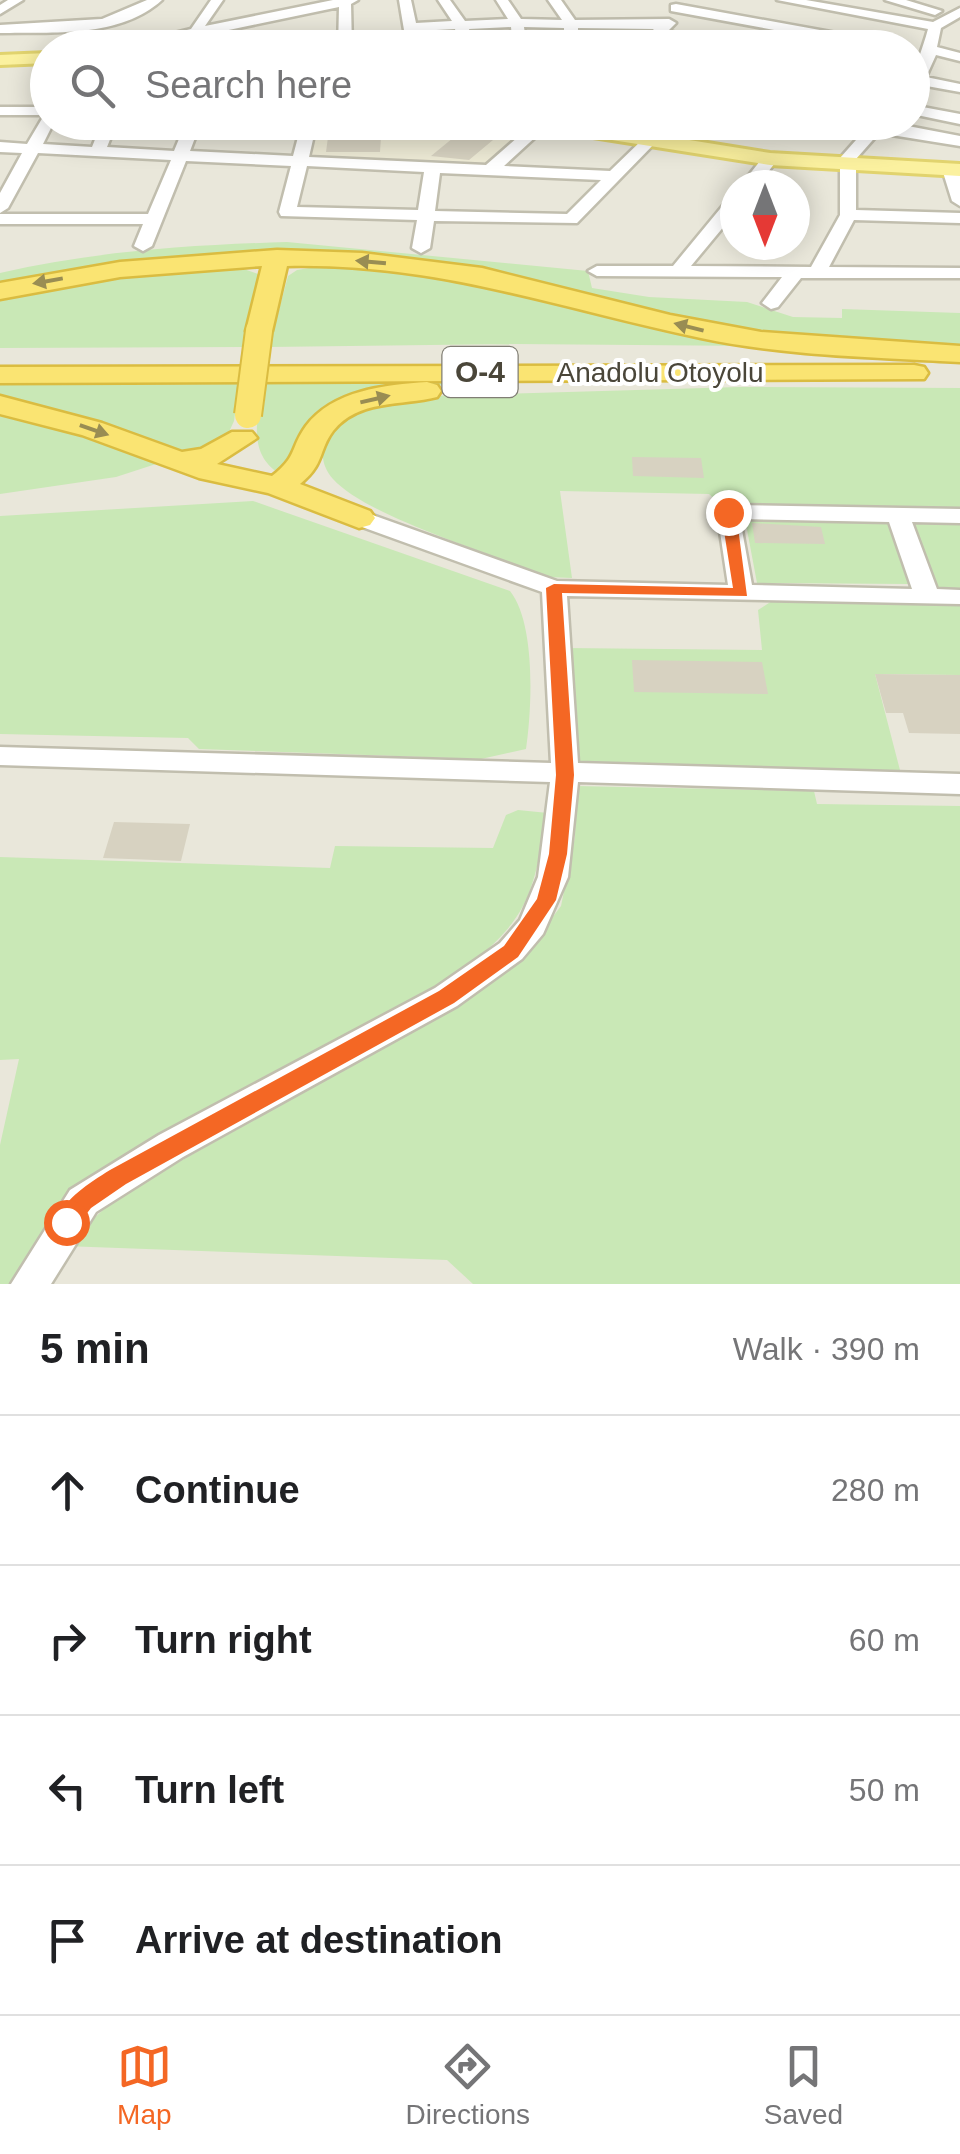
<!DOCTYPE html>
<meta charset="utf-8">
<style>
:root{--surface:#fff;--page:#f2f2f2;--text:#202124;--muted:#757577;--line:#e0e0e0;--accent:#f46724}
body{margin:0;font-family:Arial,sans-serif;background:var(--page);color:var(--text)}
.compass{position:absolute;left:720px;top:170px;width:90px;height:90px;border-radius:50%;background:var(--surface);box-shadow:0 5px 25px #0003;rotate:180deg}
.stop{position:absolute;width:30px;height:30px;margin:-22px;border:8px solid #f46724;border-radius:50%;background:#fff}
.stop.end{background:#f46724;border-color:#fff;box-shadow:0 2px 10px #0008}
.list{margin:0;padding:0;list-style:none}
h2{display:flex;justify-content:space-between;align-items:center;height:130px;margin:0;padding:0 40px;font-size:42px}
h2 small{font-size:32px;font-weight:400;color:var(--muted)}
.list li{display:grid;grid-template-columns:65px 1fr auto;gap:30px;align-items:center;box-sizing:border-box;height:150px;padding:0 40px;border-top:2px solid var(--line)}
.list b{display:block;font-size:38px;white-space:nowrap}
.list em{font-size:32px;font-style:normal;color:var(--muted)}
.icon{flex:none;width:55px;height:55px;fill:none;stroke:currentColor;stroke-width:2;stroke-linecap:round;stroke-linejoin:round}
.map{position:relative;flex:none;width:960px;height:1284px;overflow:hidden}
.search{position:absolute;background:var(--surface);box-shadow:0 5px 25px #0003;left:30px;right:30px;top:30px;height:110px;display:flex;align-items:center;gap:25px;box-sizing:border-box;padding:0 35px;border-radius:55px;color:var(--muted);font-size:38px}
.sheet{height:730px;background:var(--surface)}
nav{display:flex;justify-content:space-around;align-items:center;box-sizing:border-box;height:140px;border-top:2px solid var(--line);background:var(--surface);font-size:28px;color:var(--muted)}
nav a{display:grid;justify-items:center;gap:5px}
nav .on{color:var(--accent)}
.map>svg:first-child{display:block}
</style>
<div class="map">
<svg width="960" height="1284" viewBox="0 0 960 1284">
<rect width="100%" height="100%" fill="#f5f4ec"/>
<path fill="#e9e7da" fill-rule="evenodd" d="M0 0H960V1284H0ZM48 48H912V122H48ZM735 185H795V245H735Z"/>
<path fill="#eeebd6" d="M510 122 533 126 486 166 310 158 319 123Z"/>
<path fill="#c9e8b6" d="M287 242 588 271 592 288 649 297 747 302 793 317 842 318V309L960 313V346L749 332 356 257 0 287V273C96 251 190 245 287 242Z
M333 264 448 275 758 346 514 344 269 347 288 276 297 270Z
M232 265 258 274 260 283 243 347 0 348V296L100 276Z
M504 381 371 390 277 472C247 451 258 415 263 384Z
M239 384 234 421 223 445 179 455 0 397V385Z
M739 387 960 388V511L722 506 709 494 560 491 572 578 547 577C495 554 367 517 333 479 322 467 319 450 328 437 349 403 396 401 431 396Z
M0 414 80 435 159 463 116 477 0 494Z
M253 501 510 591C536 624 532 708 526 749L481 759 199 749 188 738 0 734V516Z
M745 519 885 521 891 525 910 584 757 583Z
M909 520 960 521V588H935Z
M772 601 960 605V675L875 674 901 774 575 767 566 648 762 650 758 610Z
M576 786 814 791 817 804 960 806V1284H473L447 1260 64 1246 118 1196 448 1011 517 964 561 906 575 837Z
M518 810 548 813C531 902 529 918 456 976L127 1155 75 1191 52 1216 19 1284H0V1145L19 1059 0 1060V857L330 868 335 846 493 848 506 815Z"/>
<path fill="#d7d2c1" d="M330 122H382L380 152H326Z
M470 124 505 130 469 160 431 156Z
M632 457 701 458 704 478 633 476Z
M752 523 821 527 825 544 755 543Z
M632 660 762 662 768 694 634 692Z
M875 674 960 675V734L909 733 903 713H886Z
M114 822 190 824 181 861 103 858Z"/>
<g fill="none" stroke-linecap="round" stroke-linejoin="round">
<g stroke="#c1beae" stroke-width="5">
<path id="minor" d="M8 0H23L0 14V5Z
M147 0H162C121 38 52 32 0 33V25L102 19Z
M211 0H223L205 26 333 0H358L351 4 352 48H338L339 7 143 48H114L191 29Z
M399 0H411L416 23 452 21 438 0H450L465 21 508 19 496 0H508L521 19 562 20 548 0H561L575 20 669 19 676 23 668 31 745 48H714L660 37 647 48H631L654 29 578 28V48H564V28L524 27 527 48H513L511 27 469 29 474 48H460L455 29 417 31 421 48H407Z
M777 0H806L933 22 960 8V17L941 28 937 47 960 53V61L936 55 926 77 960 84V92L921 85 912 91C912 71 923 49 928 29Z
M885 0H906L942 11 935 15Z
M676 4 897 44 904 48H872L671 11V5Z
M912 105 960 114V124L912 114Z
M0 107H48V115H0Z
M48 116V122H54L43 144 92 147 102 122H117L107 147 174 151 186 122H201L190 151 293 156 302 122H317L309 157 486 165 535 122H552L504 166 610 171 644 138 657 141 577 223 434 221 430 248 421 253 412 248 417 220 281 216 279 212 291 166 186 161 152 246 143 251 134 246 143 224H0V214H148L171 160 38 153 8 208 0 213V193L22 153 0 152V142L27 144 43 117ZM307 166 424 172 418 210 297 207ZM440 173 601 180 567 214 435 211Z
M832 122H887L960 136V146L879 133 856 159V210L960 213V223L854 220 829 267 960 268V278H801L778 307 771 309 762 303 782 277 597 276 588 271 597 266H673L729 198 735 197V213L691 266 811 267 840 215V158L864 131Z
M764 156 778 159 758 185H741Z
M950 164 956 166 960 175V206L952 201 942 169Z
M728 505 960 509V523L912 522 937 589 960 590V604L567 596 578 763 960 774V794L578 782 568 877 543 934 522 959 457 1006 183 1157 96 1212 51 1284H11L70 1190 159 1135 435 988 500 943 520 920 538 877 550 782 0 765V747L551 763 542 592 351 523 348 518 351 513H367L557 581 728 585 717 512ZM740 519 889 522 912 589 752 585Z"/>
</g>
<g stroke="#e1d36e" stroke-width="6">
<path id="major" d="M48 53V63L0 65V55Z
M526 122H577L770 153 960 164V176L770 165 536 128Z"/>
</g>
<g stroke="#dabc41" stroke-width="5">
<path id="highway" d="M277 250 362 253 482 268 670 315 761 332 960 346V362C873 357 786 356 701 338 557 308 439 263 287 266L272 331 259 339 246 331 262 266 120 277 0 299V283L120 262Z
M914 365 924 367 928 373 924 379 0 383V367Z
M427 382 437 385 441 391 437 397C402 406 358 399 333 431 318 451 325 464 300 484L370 511 375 518 370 525 359 528 268 493 199 478 82 435 0 414V396L102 423 182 452 201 449 232 432H252L257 438 217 464 272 476C298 456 290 448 306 426 333 390 385 385 427 382Z"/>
</g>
<use href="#minor" fill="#fff" fill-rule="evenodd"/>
<use href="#major" fill="#fbf19f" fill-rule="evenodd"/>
<use href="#highway" fill="#fae472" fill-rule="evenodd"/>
<g stroke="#dabc41" stroke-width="30" stroke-linecap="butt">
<path id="highway-bridge" d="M248 415 259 331"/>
</g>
<use href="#highway-bridge" stroke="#fae472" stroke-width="26"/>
</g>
<defs><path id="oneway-solid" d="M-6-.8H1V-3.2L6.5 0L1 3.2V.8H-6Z" transform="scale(2.5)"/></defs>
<g fill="#998d53">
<use href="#oneway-solid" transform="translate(371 262) rotate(-175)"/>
<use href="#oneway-solid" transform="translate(48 281) rotate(170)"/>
<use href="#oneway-solid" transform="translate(689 327) rotate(-166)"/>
<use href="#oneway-solid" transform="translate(375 399) rotate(-13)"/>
<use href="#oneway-solid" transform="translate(94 430) rotate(19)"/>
</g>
<path fill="#f46724" d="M728 507 736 512 747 596 562 593 574 775 567 854 556 900 518 957 454 1003 126 1184 91 1208 75 1229 66 1232 58 1229 55 1222C66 1197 88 1184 110 1170L439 991 504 946 537 899 549 854 556 775 546 588 554 584 733 588 721 512Z"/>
<g text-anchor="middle" stroke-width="8" stroke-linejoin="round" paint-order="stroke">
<g font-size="28" fill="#4a4639" stroke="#fff">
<text x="660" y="382">Anadolu Otoyolu</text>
</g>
<rect fill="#fff" stroke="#807e74" stroke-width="2.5" x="442.5" y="347" width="75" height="50" rx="8"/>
<g font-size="30" font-weight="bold" fill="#4a4639">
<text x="480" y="382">O-4</text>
</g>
</g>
</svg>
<svg class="compass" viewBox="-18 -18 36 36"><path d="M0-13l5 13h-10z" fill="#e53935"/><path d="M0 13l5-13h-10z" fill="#757577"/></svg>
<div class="stop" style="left:66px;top:1222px"></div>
<div class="stop end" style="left:728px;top:512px"></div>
<div class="search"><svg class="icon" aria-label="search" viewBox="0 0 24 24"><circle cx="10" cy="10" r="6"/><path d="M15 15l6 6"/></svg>Search here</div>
</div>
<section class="sheet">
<h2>5 min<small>Walk · 390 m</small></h2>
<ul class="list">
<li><svg class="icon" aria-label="ahead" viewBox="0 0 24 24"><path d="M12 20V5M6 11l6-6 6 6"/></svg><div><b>Continue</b></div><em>280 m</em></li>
<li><svg class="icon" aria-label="right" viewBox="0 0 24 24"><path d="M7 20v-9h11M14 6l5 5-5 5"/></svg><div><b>Turn right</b></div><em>60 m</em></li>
<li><svg class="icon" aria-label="left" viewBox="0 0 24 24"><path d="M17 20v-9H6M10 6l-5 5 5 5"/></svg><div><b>Turn left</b></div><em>50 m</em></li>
<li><svg class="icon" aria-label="arrive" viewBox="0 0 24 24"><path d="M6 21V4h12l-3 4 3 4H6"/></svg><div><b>Arrive at destination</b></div></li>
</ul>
</section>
<nav>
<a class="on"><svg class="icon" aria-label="map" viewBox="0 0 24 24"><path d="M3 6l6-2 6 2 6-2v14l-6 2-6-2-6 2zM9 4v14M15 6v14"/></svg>Map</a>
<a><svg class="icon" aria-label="directions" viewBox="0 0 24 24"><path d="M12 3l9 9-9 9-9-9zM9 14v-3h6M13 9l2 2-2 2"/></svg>Directions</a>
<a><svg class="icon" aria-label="saved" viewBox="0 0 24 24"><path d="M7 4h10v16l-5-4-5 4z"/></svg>Saved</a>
</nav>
